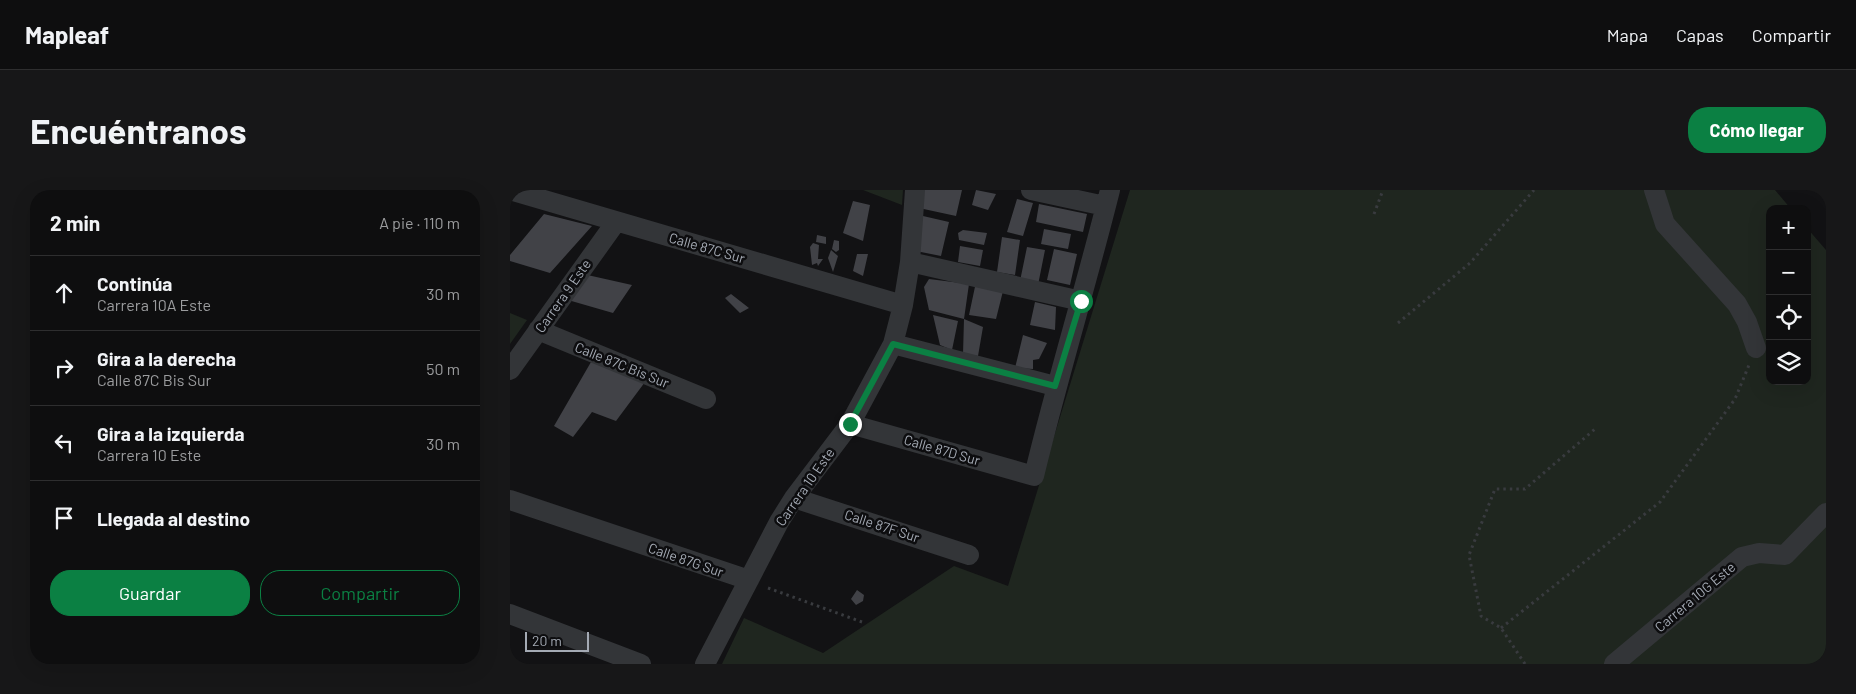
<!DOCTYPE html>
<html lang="es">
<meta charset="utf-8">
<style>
:root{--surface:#0e0e0f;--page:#171718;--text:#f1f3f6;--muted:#9b9c9e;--line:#2e2e2f;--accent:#0b8043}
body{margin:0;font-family:Barlow,sans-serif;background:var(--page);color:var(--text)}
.controls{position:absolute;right:15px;top:15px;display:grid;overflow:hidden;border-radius:10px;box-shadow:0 5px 20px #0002}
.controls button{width:45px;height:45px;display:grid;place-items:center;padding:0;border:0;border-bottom:1px solid var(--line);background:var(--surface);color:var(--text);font:25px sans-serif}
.scale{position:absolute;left:15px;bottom:12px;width:64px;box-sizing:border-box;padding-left:5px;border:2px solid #a4aab4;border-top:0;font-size:14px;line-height:18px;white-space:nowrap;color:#a4aab4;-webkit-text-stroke:4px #0d0d0f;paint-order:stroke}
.stop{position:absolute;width:15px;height:15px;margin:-11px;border:4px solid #0b8043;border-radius:50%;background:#fff}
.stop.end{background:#0b8043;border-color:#fff;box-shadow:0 1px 5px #0008}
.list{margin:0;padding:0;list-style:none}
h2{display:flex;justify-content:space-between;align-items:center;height:65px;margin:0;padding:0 20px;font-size:21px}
h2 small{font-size:16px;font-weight:400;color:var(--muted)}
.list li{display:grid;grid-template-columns:32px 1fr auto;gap:15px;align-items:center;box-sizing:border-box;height:75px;padding:0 20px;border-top:1px solid var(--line)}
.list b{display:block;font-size:19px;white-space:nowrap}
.list p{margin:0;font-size:16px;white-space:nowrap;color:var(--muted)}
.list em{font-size:16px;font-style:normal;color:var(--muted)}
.actions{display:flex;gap:10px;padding:15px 20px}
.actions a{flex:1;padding:11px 0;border:1px solid var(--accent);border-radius:20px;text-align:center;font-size:18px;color:var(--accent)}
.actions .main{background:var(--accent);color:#fff}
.icon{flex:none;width:28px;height:28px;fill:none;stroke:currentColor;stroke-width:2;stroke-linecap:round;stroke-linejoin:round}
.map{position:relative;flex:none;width:1316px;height:474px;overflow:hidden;border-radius:20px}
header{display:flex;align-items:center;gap:30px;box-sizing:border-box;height:70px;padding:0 25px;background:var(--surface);border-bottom:1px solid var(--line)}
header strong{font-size:24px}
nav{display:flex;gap:28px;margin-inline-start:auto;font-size:18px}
.intro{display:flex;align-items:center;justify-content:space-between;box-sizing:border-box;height:120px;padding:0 30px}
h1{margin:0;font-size:35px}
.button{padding:12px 22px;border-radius:20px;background:var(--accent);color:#fff;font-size:18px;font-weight:700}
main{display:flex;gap:30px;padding:0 30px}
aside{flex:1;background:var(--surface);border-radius:20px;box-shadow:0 5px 20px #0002}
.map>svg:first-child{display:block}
</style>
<header>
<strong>Mapleaf</strong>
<nav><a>Mapa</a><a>Capas</a><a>Compartir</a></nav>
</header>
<div class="intro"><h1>Encuéntranos</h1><a class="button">Cómo llegar</a></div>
<main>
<aside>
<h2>2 min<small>A pie · 110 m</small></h2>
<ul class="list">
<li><svg class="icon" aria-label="ahead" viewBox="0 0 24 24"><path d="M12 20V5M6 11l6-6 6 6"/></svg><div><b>Continúa</b><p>Carrera 10A Este</p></div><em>30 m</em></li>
<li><svg class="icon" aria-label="right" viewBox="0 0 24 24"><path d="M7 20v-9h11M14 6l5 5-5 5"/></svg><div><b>Gira a la derecha</b><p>Calle 87C Bis Sur</p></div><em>50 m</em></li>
<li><svg class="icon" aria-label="left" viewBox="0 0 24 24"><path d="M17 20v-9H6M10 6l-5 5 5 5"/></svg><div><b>Gira a la izquierda</b><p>Carrera 10 Este</p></div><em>30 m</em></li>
<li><svg class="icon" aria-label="arrive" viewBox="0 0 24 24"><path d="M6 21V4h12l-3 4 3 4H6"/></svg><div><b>Llegada al destino</b></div></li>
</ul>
<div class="actions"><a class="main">Guardar</a><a>Compartir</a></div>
</aside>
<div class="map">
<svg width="1316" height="474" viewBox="0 0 1316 474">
<rect width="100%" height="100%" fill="#121214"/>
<path fill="#1f261f" d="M353 0H393L392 15Z
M620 0H1265L1281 19H1260V191H1297V38L1316 60V474H212L234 428 313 463 444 376 498 396Z
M0 123 17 130 0 154Z"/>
<path fill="#414247" d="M413 0H452L446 26 409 18Z
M466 0 486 4 478 20 462 15Z
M507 9 523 13 513 46 497 42Z
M343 11 360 15 353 51 333 43Z
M529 14 577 24 573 42 526 32Z
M34 24 82 36 40 83 0 71V65Z
M413 26 439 32 431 66 406 61Z
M534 39 561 44 558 59 531 54Z
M453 40 477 43 474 55 449 50 448 43Z
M307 45 316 47V54L306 52Z
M492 47 510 50 505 85 487 82Z
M324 50 329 51V60L326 62 322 59Z
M303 53 309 55 308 69H313L308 76 307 73 302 75 300 57Z
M450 56 473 60 470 76 448 72Z
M517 57 535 60 528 95 510 91Z
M544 59 567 64 560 95 537 90Z
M321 60 328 66 323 82 318 68Z
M347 64H358L353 86 343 81Z
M73 84 122 95 103 123 58 110Z
M419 89 459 94 454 129 419 120 414 97Z
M466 92 493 101 486 129 459 125Z
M221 104 239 118 230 123 215 108Z
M525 112 546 117 545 140 520 135Z
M423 125 448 131 442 160 430 155Z
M454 129 473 137 468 166 453 164Z
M513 145 537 153 529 169 523 170V179L505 178Z
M81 172 135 192 106 231 82 222 63 247 44 236Z
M347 400 354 405 353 411 346 415 341 409Z"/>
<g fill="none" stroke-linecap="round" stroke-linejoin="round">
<path stroke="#393b3f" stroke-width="3" stroke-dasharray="2.5 4" stroke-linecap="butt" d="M864 24 873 0
M888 133 960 73 1024 0
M258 398 352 432
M991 438 1150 312 1225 209 1239 175
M1015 474 991 438 971 426 959 365 985 299H1015L1085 239"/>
<path stroke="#333538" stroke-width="20" d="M0 0 393 115
M521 0 595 16
M1144 0 1155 34 1227 114 1237 132 1246 158
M400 72 571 111
M28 140 196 209
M383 154 545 196
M0 180 106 32
M340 234 524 286C547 190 576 96 600 0
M284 308 459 365
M0 310 239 390
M0 424 131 474
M195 474 269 332 284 308 340 234 383 154 393 115 400 72 405 0
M1104 474 1232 367 1249 363 1275 365 1316 323"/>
</g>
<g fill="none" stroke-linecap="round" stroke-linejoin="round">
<path stroke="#0b8043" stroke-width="6" d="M340 234 383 154 545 196 571 111"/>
</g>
<g text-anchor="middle" stroke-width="5" stroke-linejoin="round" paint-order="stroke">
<g font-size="14" fill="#a4aab4" stroke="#0d0d0f">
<text transform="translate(197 58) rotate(16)" y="5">Calle 87C Sur</text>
<text transform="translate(53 106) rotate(-55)" y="5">Carrera 9 Este</text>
<text transform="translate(112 175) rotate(22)" y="5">Calle 87C Bis Sur</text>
<text transform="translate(432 260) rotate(16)" y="5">Calle 87D Sur</text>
<text transform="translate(295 297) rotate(-55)" y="5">Carrera 10 Este</text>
<text transform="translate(372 336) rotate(18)" y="5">Calle 87F Sur</text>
<text transform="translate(176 370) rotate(19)" y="5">Calle 87G Sur</text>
<text transform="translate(1185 407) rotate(-40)" y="5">Carrera 10G Este</text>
</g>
</g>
</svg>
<div class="controls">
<button>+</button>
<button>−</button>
<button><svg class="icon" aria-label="locate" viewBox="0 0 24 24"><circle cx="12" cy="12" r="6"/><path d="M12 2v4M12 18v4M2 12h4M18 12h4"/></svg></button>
<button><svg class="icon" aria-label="layers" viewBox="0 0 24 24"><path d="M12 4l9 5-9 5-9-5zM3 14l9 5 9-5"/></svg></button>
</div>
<div class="scale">20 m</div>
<div class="stop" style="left:571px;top:111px"></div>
<div class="stop end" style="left:340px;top:234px"></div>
</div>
</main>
